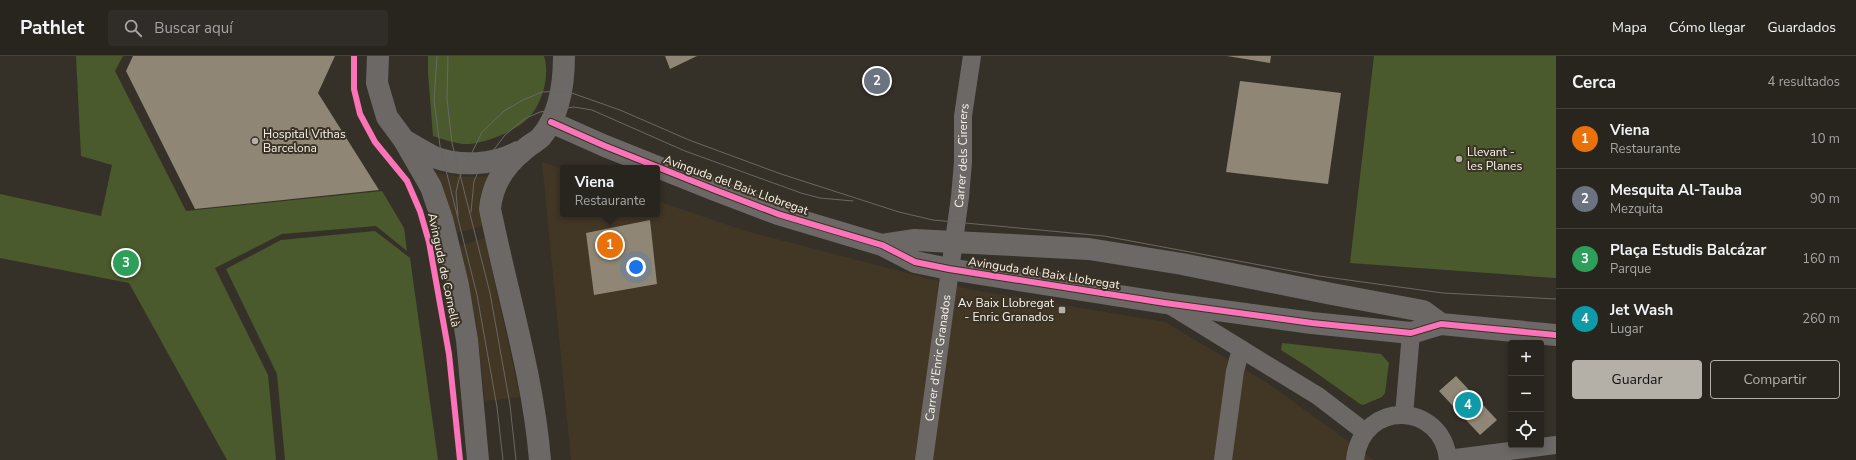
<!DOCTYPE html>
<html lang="es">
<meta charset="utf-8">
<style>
:root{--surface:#28251f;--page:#302d28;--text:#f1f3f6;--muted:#a5a5a4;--line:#44423d;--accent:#b4b0a7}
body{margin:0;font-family:"Nunito Sans",sans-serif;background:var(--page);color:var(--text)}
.controls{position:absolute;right:12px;bottom:12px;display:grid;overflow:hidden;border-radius:4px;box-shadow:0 2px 10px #0003}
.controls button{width:36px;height:36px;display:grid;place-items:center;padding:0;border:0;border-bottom:1px solid var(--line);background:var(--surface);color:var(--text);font:20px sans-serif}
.you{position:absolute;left:636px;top:211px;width:14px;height:14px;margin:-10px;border:3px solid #fff;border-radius:50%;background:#1a73e8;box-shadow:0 0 0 6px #1a73e833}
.badge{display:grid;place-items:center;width:26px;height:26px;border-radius:50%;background:var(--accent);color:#fff;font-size:13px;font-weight:700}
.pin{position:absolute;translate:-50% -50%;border:2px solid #fff;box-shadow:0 1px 4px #0006}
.popup{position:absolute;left:560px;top:109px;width:100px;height:52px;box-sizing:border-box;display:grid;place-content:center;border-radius:4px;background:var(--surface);filter:drop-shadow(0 1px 3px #0005);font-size:13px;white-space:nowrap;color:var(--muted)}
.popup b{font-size:15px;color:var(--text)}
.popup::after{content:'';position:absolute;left:50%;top:100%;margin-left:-8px;border:8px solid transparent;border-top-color:var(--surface)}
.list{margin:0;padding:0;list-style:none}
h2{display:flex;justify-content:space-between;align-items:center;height:52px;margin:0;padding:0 16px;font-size:17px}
h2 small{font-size:13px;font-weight:400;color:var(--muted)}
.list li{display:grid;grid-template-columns:26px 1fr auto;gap:12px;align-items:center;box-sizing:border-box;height:60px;padding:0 16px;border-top:1px solid var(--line)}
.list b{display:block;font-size:15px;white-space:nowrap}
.list p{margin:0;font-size:13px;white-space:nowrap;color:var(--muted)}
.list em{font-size:13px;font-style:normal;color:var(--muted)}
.actions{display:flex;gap:8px;padding:12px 16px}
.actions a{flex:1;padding:9px 0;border:1px solid var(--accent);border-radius:4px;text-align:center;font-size:14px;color:var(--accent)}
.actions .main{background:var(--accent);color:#111}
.icon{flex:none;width:22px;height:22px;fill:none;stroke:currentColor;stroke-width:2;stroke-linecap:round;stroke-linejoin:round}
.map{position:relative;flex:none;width:1556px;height:404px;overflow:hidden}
header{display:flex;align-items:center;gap:24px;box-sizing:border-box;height:56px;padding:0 20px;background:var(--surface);border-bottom:1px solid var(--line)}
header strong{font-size:19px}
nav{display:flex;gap:22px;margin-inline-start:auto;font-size:14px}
.search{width:280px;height:36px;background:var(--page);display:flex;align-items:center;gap:10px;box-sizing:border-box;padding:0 14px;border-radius:4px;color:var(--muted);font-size:15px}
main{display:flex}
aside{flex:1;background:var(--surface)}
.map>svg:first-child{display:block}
</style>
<header>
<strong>Pathlet</strong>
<div class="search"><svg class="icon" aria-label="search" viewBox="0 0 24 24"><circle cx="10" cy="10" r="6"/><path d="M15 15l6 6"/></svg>Buscar aquí</div>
<nav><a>Mapa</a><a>Cómo llegar</a><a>Guardados</a></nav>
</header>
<main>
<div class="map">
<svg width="1556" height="404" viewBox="0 0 1556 404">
<rect width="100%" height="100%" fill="#353129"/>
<path fill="#423625" d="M542 106 563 113V158H657V145L746 175 969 233 1165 266 1269 328 1374 404H571Z
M436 117 465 121 490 120 482 133 479 145 480 158 483 170 456 177 442 131Z
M485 182 520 341 485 345 476 266 459 190Z"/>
<path fill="#4b5a2c" d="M76 0H123L115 15 186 155 382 135 404 172 407 195 376 170 282 178 215 212 268 319 276 404H227L129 227 0 202V138L101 160 112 109 81 100Z
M428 0H544C550 19 543 43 532 58 520 74 483 89 463 88 453 87 443 83 433 80L428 17Z
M1374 0H1556V222L1350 207Z
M375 175 410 202 438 404H285L277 318 226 213 281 184Z
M1282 287 1381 298 1389 307 1385 337 1382 341 1363 349 1360 348 1308 311 1281 294Z"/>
<path fill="#8f8675" d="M133 0H335L318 37 379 134 195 153 126 15Z
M665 0H697L670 13Z
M1227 0H1271L1270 7Z
M1240 25 1341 37 1328 128 1226 116Z
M650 164 657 228 594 239 586 177Z
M1456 320 1497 364 1480 379 1439 335Z"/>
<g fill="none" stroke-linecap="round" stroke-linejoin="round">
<g stroke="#6b6866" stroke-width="18">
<path d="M1168 248 1241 293 1235 315 1223 404"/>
<path d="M1241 293 1318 340 1365 376"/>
<path d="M1404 359 1411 277"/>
<path d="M1448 403 1556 389"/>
<path id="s1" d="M924 404 960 141 963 106V60L972 0"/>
<path d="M1355 404C1362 342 1443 346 1448 404"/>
</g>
<path stroke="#6b6866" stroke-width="22" d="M378 0 377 27 387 61 404 84 431 131 442 163 458 229 467 284 478 404
M551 66 605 90 715 134 778 158 882 189 915 206 949 213 1165 247 1312 267 1411 277 1441 268 1556 279
M404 84C414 90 424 96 434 101 460 111 494 109 518 96
M882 189 915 184 1089 193 1182 208 1332 238 1423 255 1441 268
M540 404C533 319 507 237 490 153 492 129 505 109 524 94 529 89 536 86 541 81 560 59 564 28 564 0"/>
<path stroke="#6b6762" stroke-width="1" d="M437 0 434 44 440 90 477 239 497 351 503 404
M448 0 447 43 452 87 490 237 510 349 516 404
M471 156 474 125 480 112 505 79 524 63 540 56 574 51 592 54 685 95 801 137 820 142 853 145
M458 160 456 136 459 123 482 76 504 55 523 44 542 36 566 35 620 54 689 84 781 118 899 156 933 164 1104 180 1319 220 1443 237 1556 243"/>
<g stroke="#3a3224" stroke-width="8">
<path id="cycleway" d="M354 0V33L360 58 375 86 407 125 420 155 429 186 449 298 460 404
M551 66 605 90 715 134 778 158 882 189 915 206 949 213 1165 247 1312 267 1411 277 1441 268 1556 279"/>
</g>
<use href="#cycleway" stroke="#fb73b8" stroke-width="6"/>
</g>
<g fill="#b4b0a7" stroke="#3a3224" stroke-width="1.5">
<circle cx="255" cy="85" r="4"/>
<circle cx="1459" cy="103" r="4"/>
<rect x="1058" y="250" width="8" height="8" rx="2"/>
</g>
<g text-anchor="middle" stroke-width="4" stroke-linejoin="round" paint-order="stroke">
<g font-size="12" fill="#f9f4eb" stroke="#3a3224" text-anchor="start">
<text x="263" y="82">Hospital Vithas<tspan x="263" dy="14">Barcelona</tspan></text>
<text x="1467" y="100">Llevant -<tspan x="1467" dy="14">les Planes</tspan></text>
<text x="1054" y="251" text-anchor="end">Av Baix Llobregat<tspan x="1054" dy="14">- Enric Granados</tspan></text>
</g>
<g font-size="12" fill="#f9f4eb" stroke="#3a3224">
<text dy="4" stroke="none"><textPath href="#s1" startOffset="307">Carrer dels Cirerers</textPath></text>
<text transform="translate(736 129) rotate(20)" y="4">Avinguda del Baix Llobregat</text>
<text transform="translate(444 214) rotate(78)" y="4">Avinguda de Cornellà</text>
<text transform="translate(1044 217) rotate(9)" y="4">Avinguda del Baix Llobregat</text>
<text dy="4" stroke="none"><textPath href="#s1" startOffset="103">Carrer d'Enric Granados</textPath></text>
</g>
</g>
</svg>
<div class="controls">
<button>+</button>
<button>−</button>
<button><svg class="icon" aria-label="locate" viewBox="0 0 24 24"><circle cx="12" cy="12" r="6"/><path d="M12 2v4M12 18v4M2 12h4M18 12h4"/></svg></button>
</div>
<div class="you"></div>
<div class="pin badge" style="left:610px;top:189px;background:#e8710a">1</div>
<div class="popup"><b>Viena</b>Restaurante</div>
<div class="pin badge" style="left:877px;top:25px;background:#6b7280">2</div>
<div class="pin badge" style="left:126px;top:207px;background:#2e9e5b">3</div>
<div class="pin badge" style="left:1468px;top:349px;background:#0f9aa8">4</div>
</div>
<aside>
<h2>Cerca<small>4 resultados</small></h2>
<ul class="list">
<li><span class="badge" style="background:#e8710a">1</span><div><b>Viena</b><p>Restaurante</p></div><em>10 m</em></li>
<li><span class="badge" style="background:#6b7280">2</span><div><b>Mesquita Al-Tauba</b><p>Mezquita</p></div><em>90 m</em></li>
<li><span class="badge" style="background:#2e9e5b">3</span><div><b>Plaça Estudis Balcázar</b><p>Parque</p></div><em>160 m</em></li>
<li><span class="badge" style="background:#0f9aa8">4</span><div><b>Jet Wash</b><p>Lugar</p></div><em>260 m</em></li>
</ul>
<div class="actions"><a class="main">Guardar</a><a>Compartir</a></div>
</aside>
</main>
